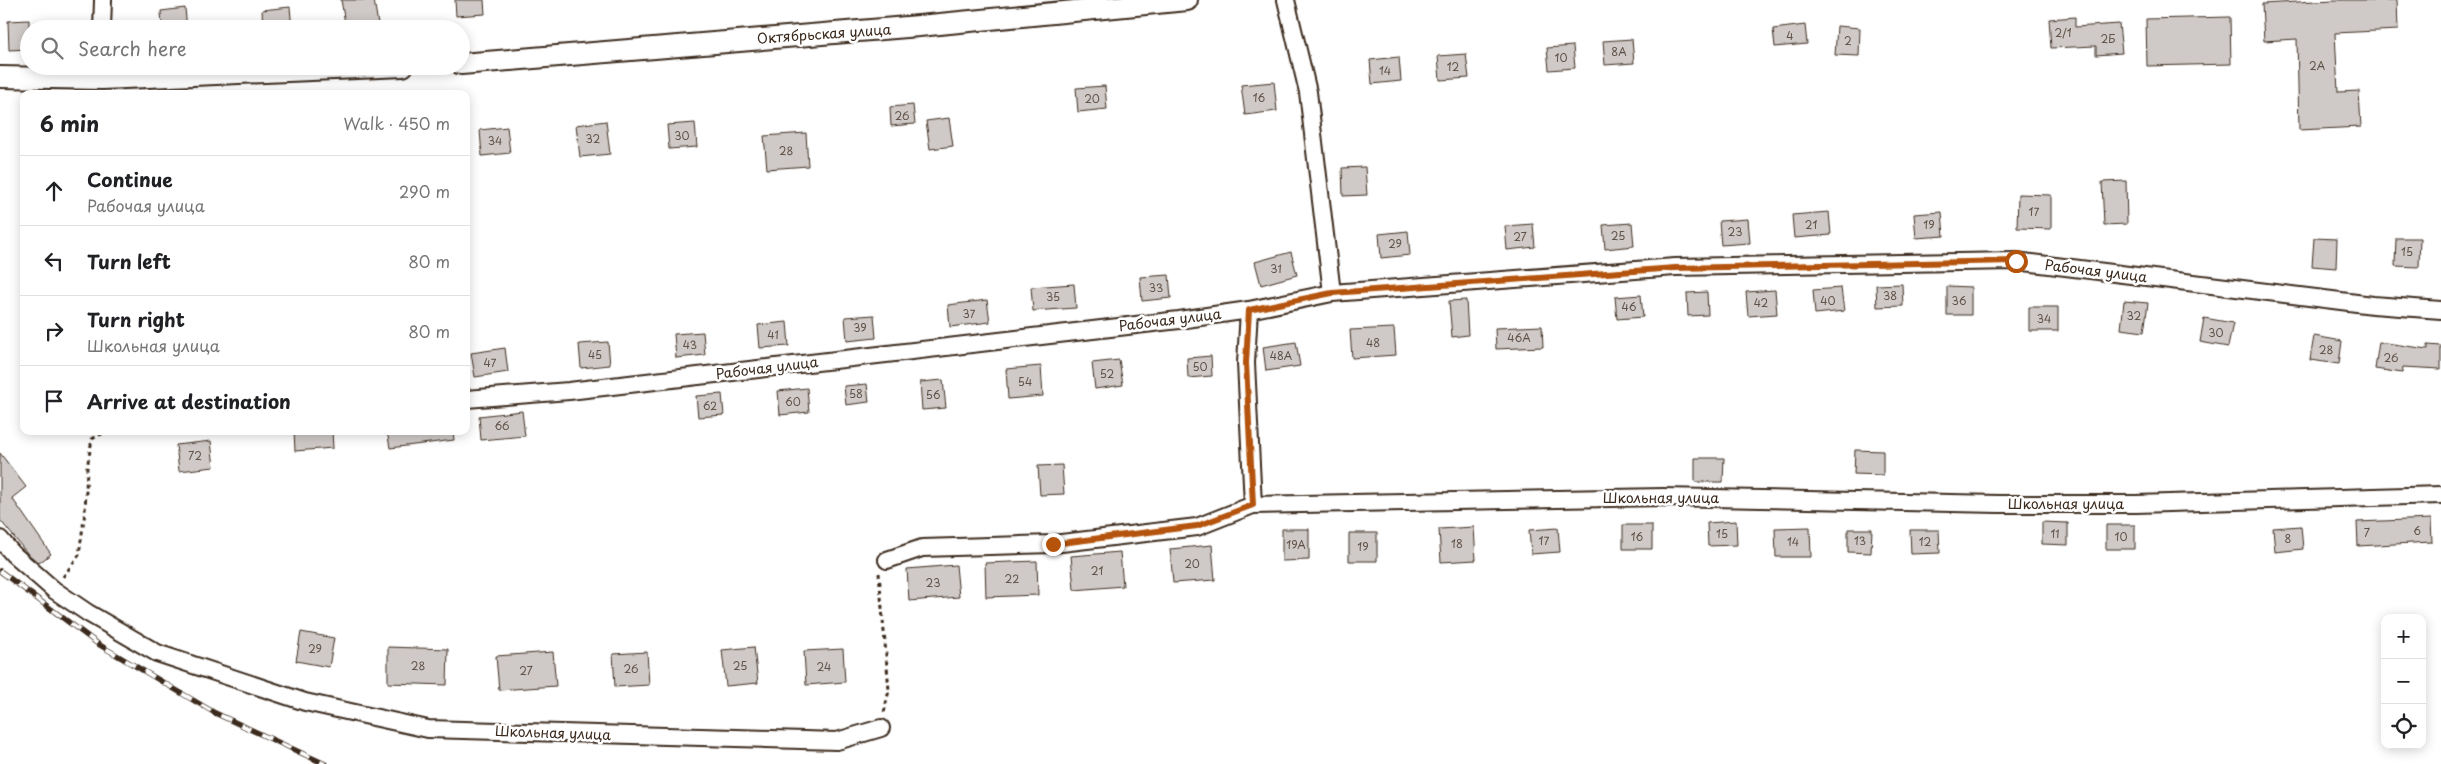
<!DOCTYPE html>
<meta charset="utf-8">
<style>
:root{--surface:#fff;--page:#f6f6f6;--text:#202124;--muted:#757577;--line:#e0e0e0}
body{margin:0;font-family:"Playpen Sans",sans-serif;background:var(--page);color:var(--text)}
.controls{position:absolute;right:15px;bottom:15px;display:grid;overflow:hidden;border-radius:10px;box-shadow:0 2px 12px #0003}
.controls button{width:45px;height:45px;display:grid;place-items:center;padding:0;border:0;border-bottom:1px solid var(--line);background:var(--surface);color:var(--text);font:25px sans-serif}
.stop{position:absolute;width:15px;height:15px;margin:-11px;border:4px solid #b45309;border-radius:50%;background:#fff}
.stop.end{background:#b45309;border-color:#fff;box-shadow:0 1px 5px #0008}
.list{margin:0;padding:0;list-style:none}
h2{display:flex;justify-content:space-between;align-items:center;height:65px;margin:0;padding:0 20px;font-size:21px}
h2 small{font-size:16px;font-weight:400;color:var(--muted)}
.list li{display:grid;grid-template-columns:32px 1fr auto;gap:15px;align-items:center;box-sizing:border-box;height:70px;padding:0 20px;border-top:1px solid var(--line)}
.list b{display:block;font-size:19px;white-space:nowrap}
.list p{margin:0;font-size:16px;white-space:nowrap;color:var(--muted)}
.list em{font-size:16px;font-style:normal;color:var(--muted)}
.icon{flex:none;width:28px;height:28px;fill:none;stroke:currentColor;stroke-width:2;stroke-linecap:round;stroke-linejoin:round}
.map{position:relative;flex:none;width:2441px;height:764px;overflow:hidden}
.search{position:absolute;background:var(--surface);box-shadow:0 2px 12px #0003;left:20px;top:20px;width:450px;height:55px;display:flex;align-items:center;gap:12px;box-sizing:border-box;padding:0 18px;border-radius:28px;color:var(--muted);font-size:19px}
.panel{position:absolute;background:var(--surface);box-shadow:0 2px 12px #0003;left:20px;top:90px;width:450px;height:345px;border-radius:10px}
.map>svg:first-child{display:block}
</style>
<div class="map">
<svg width="2441" height="764" viewBox="0 0 2441 764">
<rect width="100%" height="100%" fill="#fff"/>
<filter id="ink" filterUnits="userSpaceOnUse"><feTurbulence type="fractalNoise" baseFrequency=".02" numOctaves="2"/><feDisplacementMap in="SourceGraphic" scale="10" xChannelSelector="R" yChannelSelector="G"/><feConvolveMatrix kernelMatrix="1 2 1 2 8 2 1 2 1" color-interpolation-filters="sRGB"/></filter>
<g filter="url(#ink)">
<path fill="#cfcac7" stroke="#3b2a1e" d="M341 0H374L378 24 346 29Z
M455 0H484L485 14 456 16Z
M2333 0H2397L2398 30 2335 33 2338 92 2359 91 2361 127 2299 130 2297 39 2264 41 2262 4Z
M290 7 292 29H263L262 10Z
M185 8 187 29H162L161 11Z
M2075 17V27L2119 24 2122 53 2096 55V46L2051 48 2049 19Z
M2230 17 2231 64 2147 66 2146 19Z
M29 20V49L9 50 8 21Z
M1805 25 1807 44 1775 47 1773 29Z
M1837 26 1860 28 1859 56 1835 55Z
M1632 39 1634 63 1605 65 1603 41Z
M1573 46 1575 68 1549 70 1547 48Z
M1466 54 1469 78 1440 80 1438 56Z
M1399 57 1401 81 1372 84 1370 60Z
M1274 82 1277 111 1245 115 1241 85Z
M1105 86 1107 109 1078 112 1076 88Z
M913 105 915 124 891 126 890 107Z
M949 118 953 146 930 149 926 121Z
M606 121 610 154 580 157 576 125Z
M695 123 697 147 669 149 667 125Z
M507 127 510 153 482 156 480 130Z
M806 133 808 166 767 169 764 136Z
M1365 167 1367 195 1343 196 1342 168Z
M2126 181 2127 224 2104 225 2102 182Z
M2018 194 2051 195V229L2017 228Z
M1829 212 1831 235 1794 238 1792 215Z
M1942 212 1944 236 1916 238 1914 214Z
M1748 219 1750 243 1721 245 1719 221Z
M1632 223 1634 246 1605 249 1603 225Z
M1533 224 1535 247 1507 250 1505 226Z
M1408 231 1410 255 1381 258 1379 234Z
M2314 238 2337 239 2336 268 2312 266Z
M2396 238H2420L2419 267 2395 266Z
M1291 252 1297 275 1261 285 1255 262Z
M1169 275 1171 298 1142 301 1140 277Z
M1074 284 1076 308 1033 311 1031 287Z
M1902 284 1903 306 1877 307 1876 285Z
M1947 286 1971 287V315H1947Z
M1841 288 1844 311 1815 314 1813 290Z
M1775 290 1777 314 1748 316 1746 292Z
M1707 292 1708 315 1688 316 1687 293Z
M1641 295 1643 317 1617 319 1615 297Z
M987 300 990 322 950 327 948 305Z
M1466 300 1468 335 1452 337 1449 301Z
M2124 301 2148 303 2144 332 2121 329Z
M2029 307H2058V331H2029Z
M874 315 876 338 847 341 845 317Z
M2204 318 2233 323 2228 347 2200 342Z
M787 322 789 346 760 348 758 325Z
M1542 326 1543 347 1496 349 1495 328Z
M1394 328 1396 355 1352 358 1350 330Z
M703 332 705 355 676 358 674 334Z
M2314 336 2342 341 2339 364 2310 360Z
M608 342 610 365 581 368 579 344Z
M1296 342 1300 366 1266 371 1263 347Z
M2379 342 2428 349V345L2441 346V369L2403 367 2402 373 2375 369Z
M505 348 508 372 475 377 471 353Z
M1211 356 1212 376 1188 378 1187 358Z
M1119 360 1123 385 1095 389 1092 363Z
M1041 366 1043 396 1008 399 1006 369Z
M943 380 946 408 922 410 920 382Z
M867 384 869 402 846 405 844 386Z
M807 388 809 412 780 415 778 391Z
M722 394 724 415 698 417 696 396Z
M522 411 525 436 481 440 479 416Z
M294 431H332L333 448 295 451Z
M387 431H453L454 440 390 448Z
M211 441 214 467 179 471 176 445Z
M1855 450 1883 451V475L1854 474Z
M0 453 26 487 12 498 51 554 39 563 27 553 0 520Z
M1695 458H1724L1723 482H1695Z
M1062 465 1064 494 1040 495 1038 466Z
M2431 519 2432 542 2358 546 2357 522Z
M1736 521 1737 545 1708 546 1707 523Z
M2042 522 2068 523V545L2042 544Z
M1623 525H1652V549H1623Z
M2106 525H2135V549H2106Z
M2301 526 2303 549 2275 552 2273 528Z
M1474 527 1476 560 1441 562 1439 529Z
M1810 527 1811 557H1776L1775 528Z
M1558 528 1560 552 1531 554 1529 530Z
M1282 529H1309V560L1282 561Z
M1848 529H1872L1871 553 1848 552Z
M1910 530H1939L1940 553 1911 554Z
M1349 533H1377V561H1349Z
M1212 545 1215 580 1173 583 1170 549Z
M1120 552 1123 586 1074 590 1071 556Z
M1037 561 1038 595 986 597 985 563Z
M956 565 959 597 909 601 907 569Z
M301 632 334 638 329 667 296 661Z
M388 647 448 649 447 685 388 683Z
M754 647 758 683 726 686 722 650Z
M843 649 845 682 806 685 804 651Z
M553 652 556 686 499 690 496 656Z
M647 652 649 685 615 687 613 654Z"/>
<g fill="none" stroke-linecap="round" stroke-linejoin="round">
<g stroke="#3b2a1e" stroke-width="20">
<path id="minor" d="M1286 0 1308 92 1332 293
M102 29 103 0
M1249 310 1246 363 1253 505
M466 399 569 391 1179 320 1249 310 1332 293 1675 267 2016 261 2373 305 2441 310
M0 539 13 554 54 590 88 613 157 653 305 702 428 729 837 741 881 728
M887 560 922 548 1053 544 1197 527 1253 505 1663 497 1999 504H2136L2441 495"/>
</g>
<g stroke="#3b2a1e" stroke-width="24">
<path id="tertiary" d="M461 64 919 26 1187 0
M0 77 102 79 403 66"/>
</g>
<path stroke="#3b2a1e" stroke-width="3" stroke-dasharray="4 4" stroke-linecap="butt" d="M879 573 889 690 884 713
M63 577 79 555 85 512 87 468 92 439 107 431"/>
<use href="#minor" stroke="#fff" stroke-width="16"/>
<use href="#tertiary" stroke="#fff" stroke-width="20"/>
<g stroke="#3b2a1e" stroke-width="5.5">
<path id="rail" d="M0 571 98 644 215 713 325 764"/>
</g>
<use href="#rail" stroke="#fff" stroke-width="4" stroke-dasharray="11" stroke-linecap="butt"/>
</g>
</g>
<g fill="none" stroke-linecap="round" stroke-linejoin="round" filter="url(#ink)">
<path stroke="#b45309" stroke-width="6" d="M1053 544 1197 526 1253 505 1246 363 1249 310 1332 293 1675 268 2016 261"/>
</g>
<g text-anchor="middle" stroke-width="5" stroke-linejoin="round" paint-order="stroke">
<g font-size="11" fill="#605248">
<text x="2063" y="37">2/1</text>
<text x="1790" y="40">4</text>
<text x="2108" y="43">2Б</text>
<text x="1848" y="45">2</text>
<text x="1619" y="56">8А</text>
<text x="1561" y="62">10</text>
<text x="2317" y="70">2А</text>
<text x="1453" y="71">12</text>
<text x="1385" y="75">14</text>
<text x="1259" y="102">16</text>
<text x="1092" y="103">20</text>
<text x="902" y="120">26</text>
<text x="682" y="140">30</text>
<text x="593" y="143">32</text>
<text x="495" y="145">34</text>
<text x="786" y="155">28</text>
<text x="2034" y="216">17</text>
<text x="1811" y="229">21</text>
<text x="1929" y="229">19</text>
<text x="1735" y="236">23</text>
<text x="1618" y="240">25</text>
<text x="1520" y="241">27</text>
<text x="1395" y="248">29</text>
<text x="2407" y="256">15</text>
<text x="1276" y="273">31</text>
<text x="1156" y="292">33</text>
<text x="1890" y="300">38</text>
<text x="1053" y="301">35</text>
<text x="1828" y="305">40</text>
<text x="1959" y="305">36</text>
<text x="1761" y="307">42</text>
<text x="1629" y="311">46</text>
<text x="969" y="318">37</text>
<text x="2134" y="320">32</text>
<text x="2044" y="323">34</text>
<text x="860" y="332">39</text>
<text x="2216" y="337">30</text>
<text x="773" y="339">41</text>
<text x="1519" y="342">46А</text>
<text x="1373" y="347">48</text>
<text x="690" y="349">43</text>
<text x="2326" y="354">28</text>
<text x="595" y="359">45</text>
<text x="1281" y="360">48А</text>
<text x="2391" y="362">26</text>
<text x="490" y="367">47</text>
<text x="1200" y="371">50</text>
<text x="1107" y="378">52</text>
<text x="1025" y="386">54</text>
<text x="856" y="398">58</text>
<text x="933" y="399">56</text>
<text x="793" y="406">60</text>
<text x="710" y="410">62</text>
<text x="502" y="430">66</text>
<text x="195" y="460">72</text>
<text x="2417" y="535">6</text>
<text x="2367" y="537">7</text>
<text x="1722" y="538">15</text>
<text x="2055" y="538">11</text>
<text x="1637" y="541">16</text>
<text x="2121" y="541">10</text>
<text x="2288" y="543">8</text>
<text x="1544" y="545">17</text>
<text x="1860" y="545">13</text>
<text x="1793" y="546">14</text>
<text x="1925" y="546">12</text>
<text x="1457" y="548">18</text>
<text x="1296" y="549">19А</text>
<text x="1363" y="551">19</text>
<text x="1192" y="568">20</text>
<text x="1097" y="575">21</text>
<text x="1012" y="583">22</text>
<text x="933" y="587">23</text>
<text x="315" y="653">29</text>
<text x="418" y="670">28</text>
<text x="740" y="670">25</text>
<text x="824" y="671">24</text>
<text x="631" y="673">26</text>
<text x="526" y="675">27</text>
</g>
<g font-size="14" fill="#3b2a1e" stroke="#fff">
<text transform="translate(824 34) rotate(-4)" y="5">Октябрьская улица</text>
<text transform="translate(2096 271) rotate(7)" y="5">Рабочая улица</text>
<text transform="translate(1170 320) rotate(-7)" y="5">Рабочая улица</text>
<text transform="translate(767 368) rotate(-7)" y="5">Рабочая улица</text>
<text x="1661" y="503">Школьная улица</text>
<text x="2066" y="509">Школьная улица</text>
<text transform="translate(553 733) rotate(2)" y="5">Школьная улица</text>
</g>
</g>
</svg>
<div class="controls">
<button>+</button>
<button>−</button>
<button><svg class="icon" aria-label="locate" viewBox="0 0 24 24"><circle cx="12" cy="12" r="6"/><path d="M12 2v4M12 18v4M2 12h4M18 12h4"/></svg></button>
</div>
<div class="stop" style="left:2016px;top:261px"></div>
<div class="stop end" style="left:1053px;top:544px"></div>
<div class="search"><svg class="icon" aria-label="search" viewBox="0 0 24 24"><circle cx="10" cy="10" r="6"/><path d="M15 15l6 6"/></svg>Search here</div>
<section class="panel">
<h2>6 min<small>Walk · 450 m</small></h2>
<ul class="list">
<li><svg class="icon" aria-label="ahead" viewBox="0 0 24 24"><path d="M12 20V5M6 11l6-6 6 6"/></svg><div><b>Continue</b><p>Рабочая улица</p></div><em>290 m</em></li>
<li><svg class="icon" aria-label="left" viewBox="0 0 24 24"><path d="M17 20v-9H6M10 6l-5 5 5 5"/></svg><div><b>Turn left</b></div><em>80 m</em></li>
<li><svg class="icon" aria-label="right" viewBox="0 0 24 24"><path d="M7 20v-9h11M14 6l5 5-5 5"/></svg><div><b>Turn right</b><p>Школьная улица</p></div><em>80 m</em></li>
<li><svg class="icon" aria-label="arrive" viewBox="0 0 24 24"><path d="M6 21V4h12l-3 4 3 4H6"/></svg><div><b>Arrive at destination</b></div></li>
</ul>
</section>
</div>
